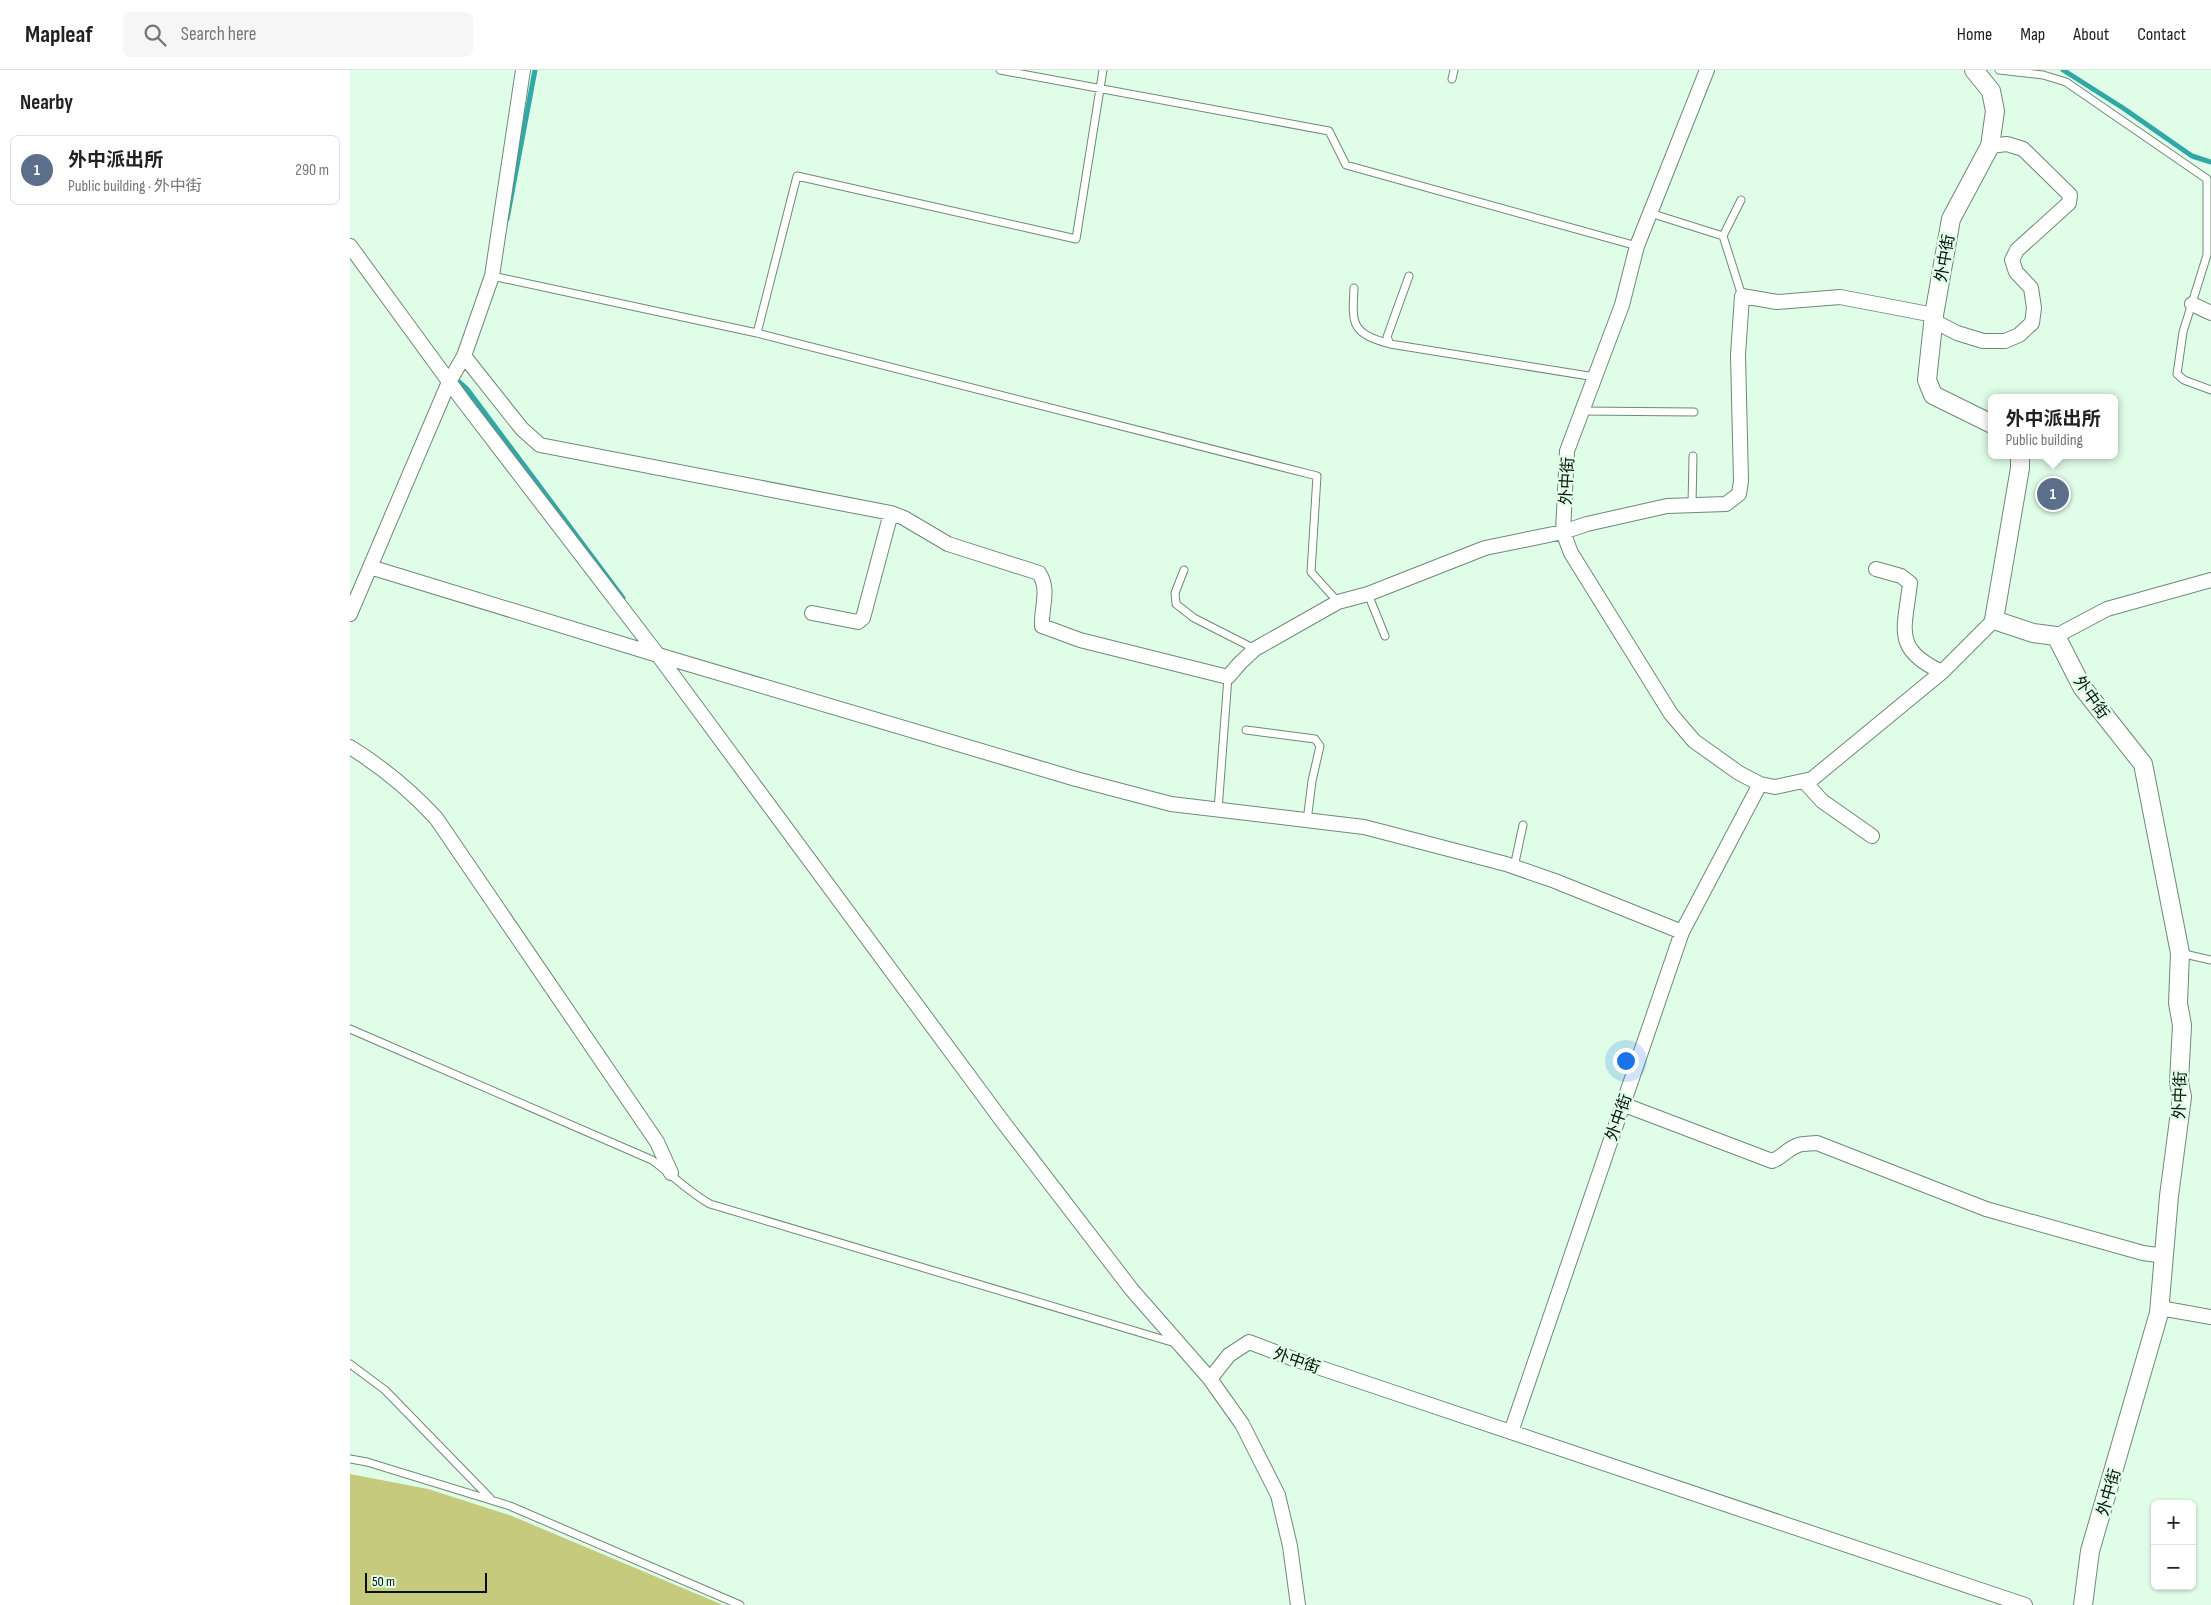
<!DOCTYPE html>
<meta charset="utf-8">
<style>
:root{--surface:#fff;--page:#f6f6f6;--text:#222;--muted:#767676;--line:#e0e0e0;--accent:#1c58a9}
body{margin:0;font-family:"Sofia Sans Condensed","Noto Sans TC",sans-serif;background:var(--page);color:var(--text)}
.controls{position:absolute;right:15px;bottom:15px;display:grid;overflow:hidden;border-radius:8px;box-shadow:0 1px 4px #0004}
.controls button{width:45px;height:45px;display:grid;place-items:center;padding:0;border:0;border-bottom:1px solid var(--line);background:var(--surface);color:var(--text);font:25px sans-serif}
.scale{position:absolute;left:15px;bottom:12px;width:122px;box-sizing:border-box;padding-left:5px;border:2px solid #07110a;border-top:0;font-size:14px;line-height:18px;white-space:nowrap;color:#07110a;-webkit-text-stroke:4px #e0fde8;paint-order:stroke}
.you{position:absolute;left:1275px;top:990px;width:18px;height:18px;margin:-12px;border:4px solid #fff;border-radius:50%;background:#1a73e8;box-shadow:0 0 0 8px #1a73e833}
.badge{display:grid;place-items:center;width:32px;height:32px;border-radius:50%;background:var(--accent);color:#fff;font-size:16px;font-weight:700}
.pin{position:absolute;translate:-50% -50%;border:2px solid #fff;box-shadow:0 1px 5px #0006}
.popup{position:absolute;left:1638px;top:324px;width:130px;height:65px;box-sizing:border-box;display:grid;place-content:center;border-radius:8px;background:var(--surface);filter:drop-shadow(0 1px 4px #0005);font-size:16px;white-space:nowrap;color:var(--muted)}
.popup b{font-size:19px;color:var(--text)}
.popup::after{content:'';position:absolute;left:50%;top:100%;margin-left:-10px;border:10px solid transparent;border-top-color:var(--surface)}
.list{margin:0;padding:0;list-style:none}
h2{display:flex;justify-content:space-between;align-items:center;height:65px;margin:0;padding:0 20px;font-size:21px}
h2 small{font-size:16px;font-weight:400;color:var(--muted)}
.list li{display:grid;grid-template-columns:32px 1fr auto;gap:15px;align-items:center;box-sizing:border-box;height:70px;margin:0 10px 10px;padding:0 10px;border:1px solid var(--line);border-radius:8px}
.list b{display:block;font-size:19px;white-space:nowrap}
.list p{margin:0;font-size:16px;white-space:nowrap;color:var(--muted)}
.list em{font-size:16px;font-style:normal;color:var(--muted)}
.icon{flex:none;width:28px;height:28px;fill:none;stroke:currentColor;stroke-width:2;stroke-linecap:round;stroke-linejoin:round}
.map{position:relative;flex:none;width:1861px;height:1535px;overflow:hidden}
header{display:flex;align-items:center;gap:30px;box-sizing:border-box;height:70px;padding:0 25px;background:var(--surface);border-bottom:1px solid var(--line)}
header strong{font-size:24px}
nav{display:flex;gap:28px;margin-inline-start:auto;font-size:18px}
.search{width:350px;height:45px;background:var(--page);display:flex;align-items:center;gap:12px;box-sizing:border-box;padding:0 18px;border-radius:8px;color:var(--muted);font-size:19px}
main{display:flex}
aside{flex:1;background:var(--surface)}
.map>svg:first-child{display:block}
</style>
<header>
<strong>Mapleaf</strong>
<div class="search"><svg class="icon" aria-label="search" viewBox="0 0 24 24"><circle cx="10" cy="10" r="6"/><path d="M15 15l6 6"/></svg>Search here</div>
<nav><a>Home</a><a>Map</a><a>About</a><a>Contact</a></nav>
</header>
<main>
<aside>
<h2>Nearby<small></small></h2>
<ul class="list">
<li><span class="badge" style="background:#5c6f8a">1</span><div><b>外中派出所</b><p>Public building · 外中街</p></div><em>290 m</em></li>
</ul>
</aside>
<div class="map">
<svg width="1861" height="1535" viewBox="0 0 1861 1535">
<rect width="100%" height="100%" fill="#e0fde8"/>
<path fill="#c5ca7c" d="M0 1404 78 1419 162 1446 373 1535H0Z"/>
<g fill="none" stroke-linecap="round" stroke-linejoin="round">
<path stroke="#31a8a8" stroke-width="5" d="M1713 0 1773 38 1842 86 1861 92
M157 149 185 0
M107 306 106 309 117 319 273 528"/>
<g stroke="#6f8976" stroke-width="9">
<path id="service" d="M650 0 979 61 996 95 1287 176
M1649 0 1693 5 1716 12 1857 109V185L1833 262 1827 304 1834 310 1861 320
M1102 9 1104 0
M1300 143 1373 166 1392 226
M1373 166 1391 130
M142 206 407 263 967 406 961 502 988 532
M1059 206 1037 267 1040 274 1245 307
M1004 218C1002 255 1001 263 1040 274
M407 263 447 106 726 169 753 0
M1232 341 1344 342
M1342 435 1343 386
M834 500 825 523 826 534 844 548 905 579
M1018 524 1035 566
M896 660 965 669 970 676 962 711 957 751
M868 740 878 607
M1164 797 1173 755
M1830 883 1861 890
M0 959 302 1090C322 1105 339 1122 360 1134L825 1273
M0 1294 35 1320 140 1428
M0 1389 17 1392 160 1436 390 1535"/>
</g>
<g stroke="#6f8976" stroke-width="16">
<path id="minor" d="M1357 0 1287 176 1272 235 1217 381 1213 462 1221 483 1321 644 1344 671 1389 703 1410 714 1425 717 1462 709 1592 602 1644 550
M0 176 114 332 308 585 653 1052 782 1220 860 1309 892 1354 928 1425 940 1476 948 1535
M1842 234 1861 243
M1584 251 1607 263 1633 271H1655L1669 265 1682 253 1684 238 1681 218 1666 202 1662 190 1667 180 1719 133 1720 125 1673 79 1657 74 1640 76
M114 286 172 359 190 375 541 443 554 448 598 474 689 503C700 520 691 537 692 556L730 570 878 607 890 593 905 579 988 532 1018 524 1135 478 1213 462 1237 454 1317 436 1376 434 1389 424 1391 411 1388 285 1392 226 1427 232 1490 227 1584 245
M20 497 308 585 726 709 821 734 1014 757 1156 794 1205 811 1332 862
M1526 499 1551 506 1560 513C1555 559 1542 579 1592 602
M462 543 508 552 513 548 541 443
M0 544 99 312 114 286 142 206 173 0
M1706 566 1757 539 1861 510
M0 677C32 697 61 721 86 748L307 1072 321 1103
M1454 711 1472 731 1522 766
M1272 1034 1422 1091C1433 1087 1436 1080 1446 1076 1452 1073 1460 1074 1467 1073L1636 1139 1793 1183 1815 1186
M1810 1238 1861 1247
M860 1309 879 1285 899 1272 941 1288 1675 1535
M1161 1362 1332 862 1410 714"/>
</g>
<g stroke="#6f8976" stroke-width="20">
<path id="tertiary" d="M1624 0 1641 21 1645 41 1640 76 1601 149 1584 245 1577 310 1583 325 1642 354
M1670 385V398L1644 550 1683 563 1706 566 1732 617 1793 694 1830 883 1828 933 1832 955 1829 1012 1832 1027 1819 1126 1809 1243 1740 1481 1733 1535"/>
</g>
<use href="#service" stroke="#fff" stroke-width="7"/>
<use href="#minor" stroke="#fff" stroke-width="14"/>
<use href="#tertiary" stroke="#fff" stroke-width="18"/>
</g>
<g text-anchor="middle" stroke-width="5" stroke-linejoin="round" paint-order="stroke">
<g font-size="16" fill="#07110a" stroke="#e0fde8">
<text transform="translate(1594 188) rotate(-80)" y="6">外中街</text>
<text transform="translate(1216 411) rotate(-87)" y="6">外中街</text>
<text transform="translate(1742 627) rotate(55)" y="6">外中街</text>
<text transform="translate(1829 1025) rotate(-88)" y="6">外中街</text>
<text transform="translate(1268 1047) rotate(-71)" y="6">外中街</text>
<text transform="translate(947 1290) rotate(19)" y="6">外中街</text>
<text transform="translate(1758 1422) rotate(-74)" y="6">外中街</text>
</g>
</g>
</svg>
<div class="controls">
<button>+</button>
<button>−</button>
</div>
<div class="scale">50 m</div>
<div class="you"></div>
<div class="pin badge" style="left:1703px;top:424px;background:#5c6f8a">1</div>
<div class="popup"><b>外中派出所</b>Public building</div>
</div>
</main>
